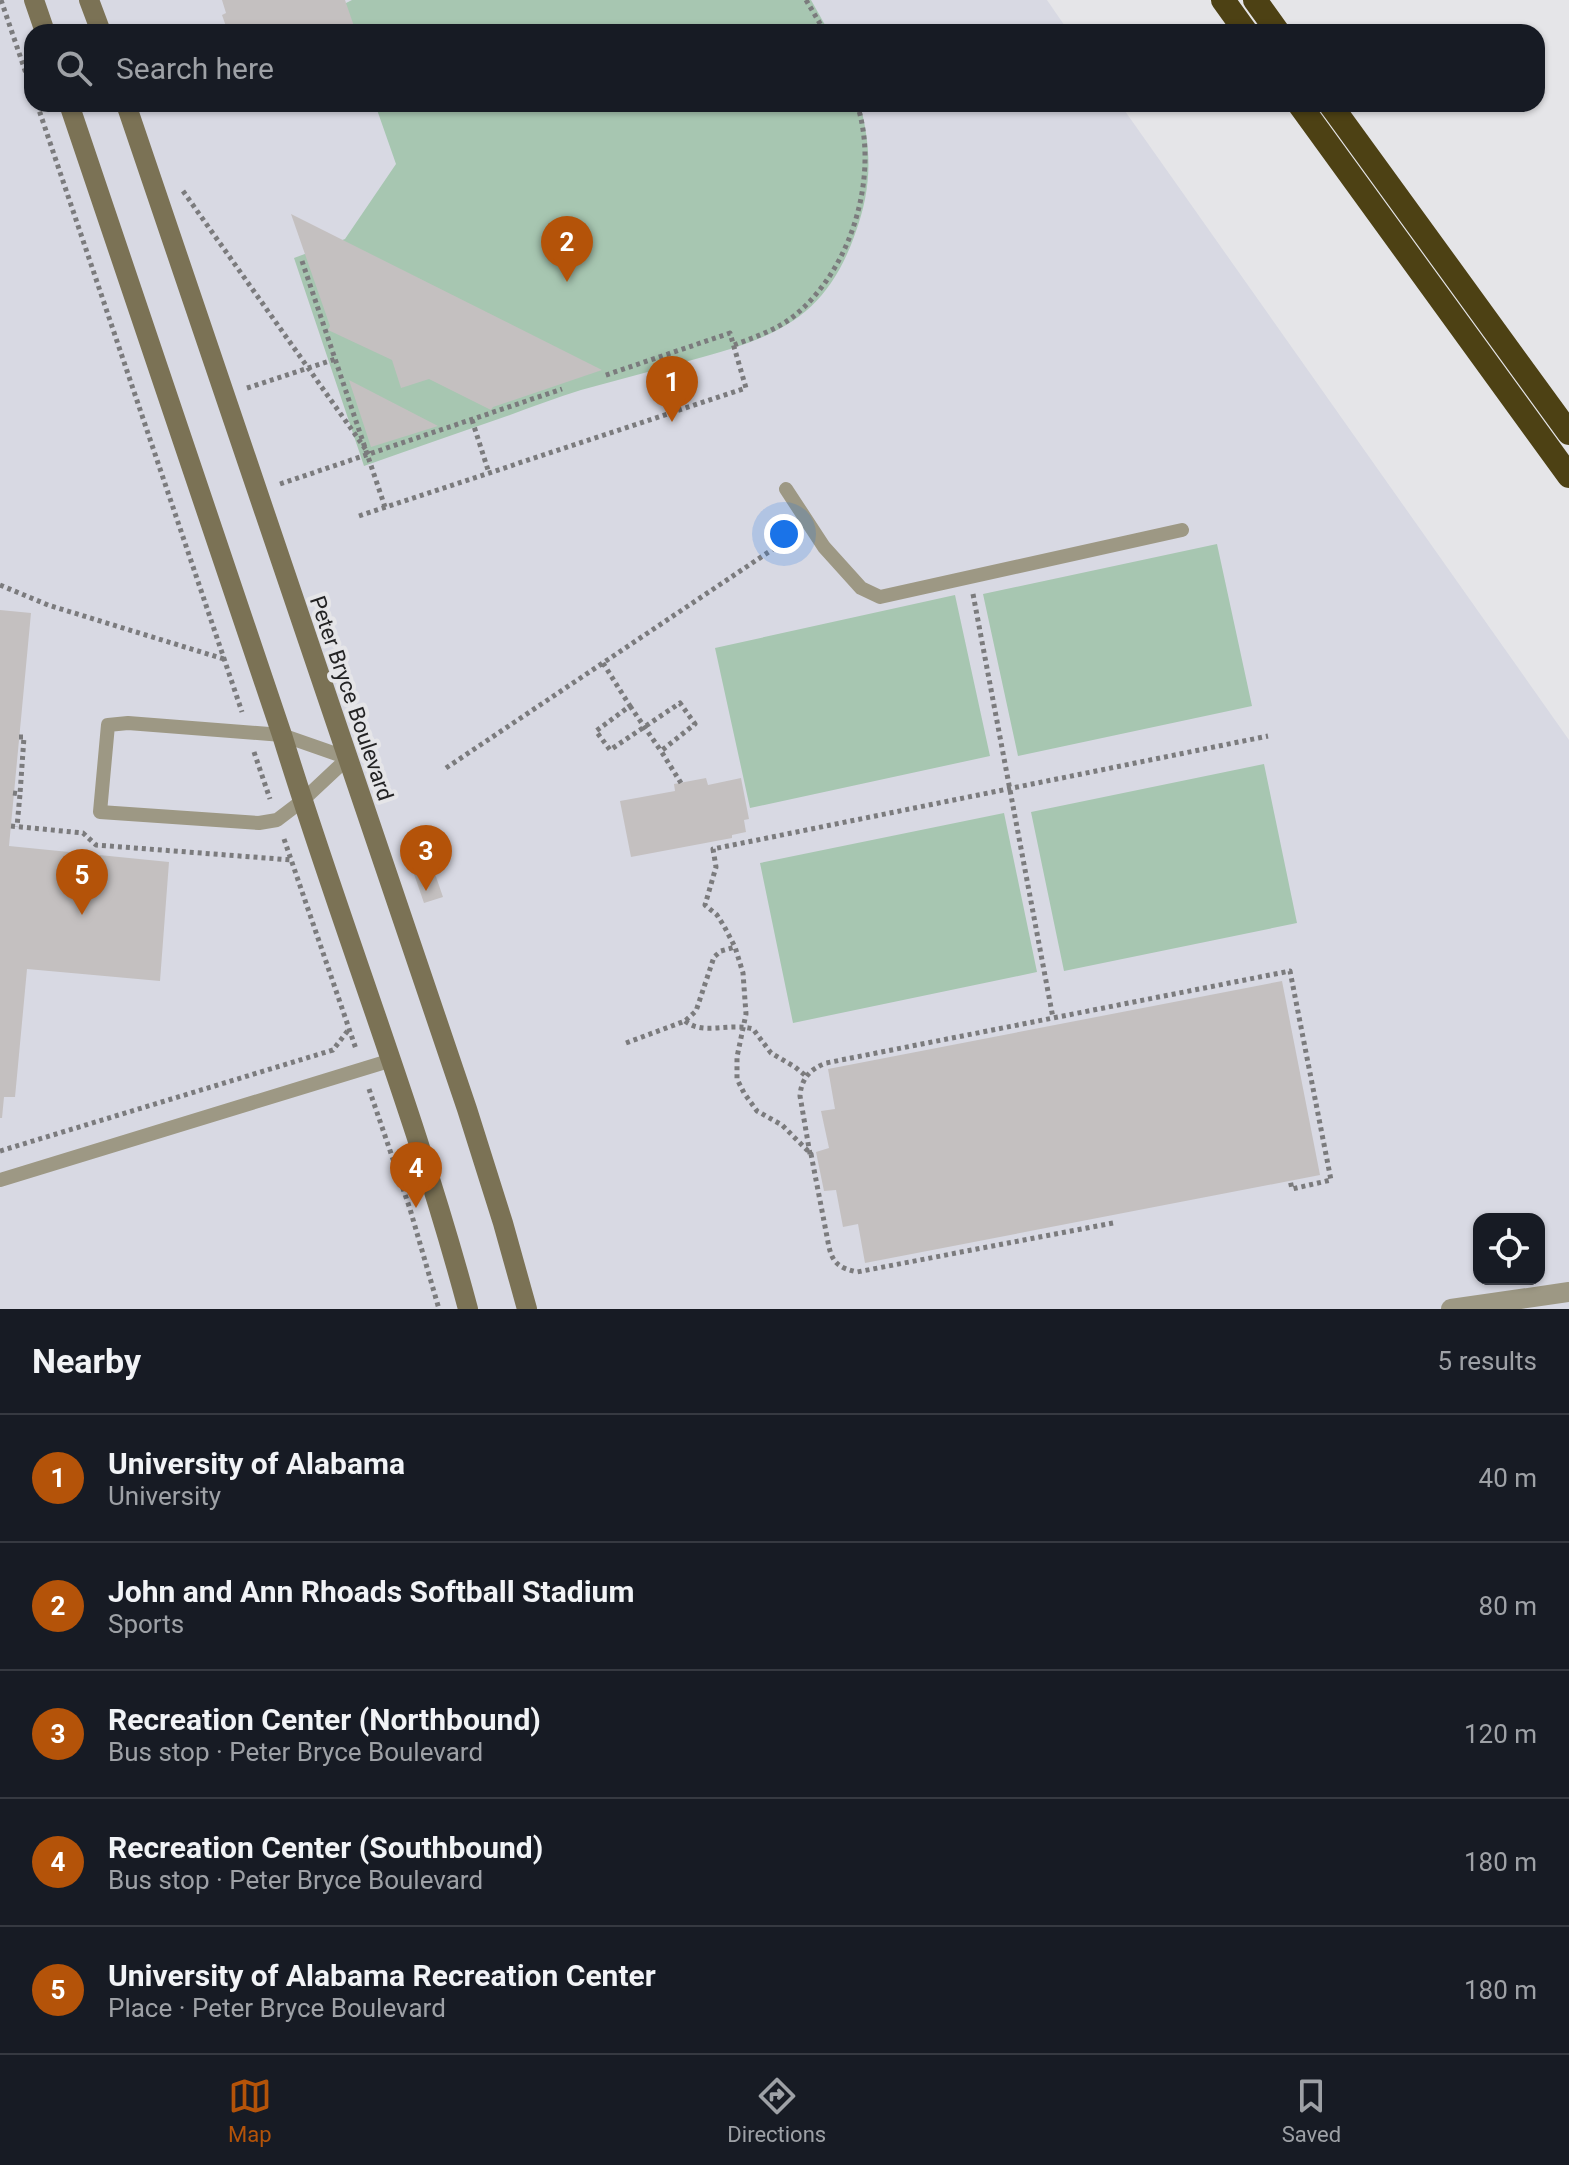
<!DOCTYPE html>
<meta charset="utf-8">
<style>
:root{--surface:#171b24;--page:#20242c;--text:#f1f3f6;--muted:#9ea1a6;--line:#363941;--accent:#b45309}
body{margin:0;font-family:Roboto,sans-serif;background:var(--page);color:var(--text)}
.controls{position:absolute;right:24px;bottom:24px;display:grid;overflow:hidden;border-radius:16px;box-shadow:0 2px 6px #0004}
.controls button{width:72px;height:72px;display:grid;place-items:center;padding:0;border:0;border-bottom:2px solid var(--line);background:var(--surface);color:var(--text);font:40px sans-serif}
.you{position:absolute;left:784px;top:534px;width:28px;height:28px;margin:-20px;border:6px solid #fff;border-radius:50%;background:#1a73e8;box-shadow:0 0 0 12px #1a73e833}
.badge{display:grid;place-items:center;width:52px;height:52px;border-radius:50%;background:var(--accent);color:#fff;font-size:26px;font-weight:700}
.pin{position:absolute;translate:-50% -66px;filter:drop-shadow(0 2px 4px #0008)}
.pin::after{content:'';position:absolute;top:42px;width:28px;height:24px;background:inherit;clip-path:polygon(0 0,100% 0,50% 100%)}
.list{margin:0;padding:0;list-style:none}
h2{display:flex;justify-content:space-between;align-items:center;height:104px;margin:0;padding:0 32px;font-size:34px}
h2 small{font-size:26px;font-weight:400;color:var(--muted)}
.list li{display:grid;grid-template-columns:52px 1fr auto;gap:24px;align-items:center;box-sizing:border-box;height:128px;padding:0 32px;border-top:2px solid var(--line)}
.list b{display:block;font-size:30px;white-space:nowrap}
.list p{margin:0;font-size:26px;white-space:nowrap;color:var(--muted)}
.list em{font-size:26px;font-style:normal;color:var(--muted)}
.icon{flex:none;width:44px;height:44px;fill:none;stroke:currentColor;stroke-width:2;stroke-linecap:round;stroke-linejoin:round}
.map{position:relative;flex:none;width:1569px;height:1309px;overflow:hidden}
.search{position:absolute;background:var(--surface);box-shadow:0 2px 6px #0004;left:24px;right:24px;top:24px;height:88px;display:flex;align-items:center;gap:20px;box-sizing:border-box;padding:0 28px;border-radius:24px;color:var(--muted);font-size:30px}
.sheet{height:744px;background:var(--surface)}
nav{display:flex;justify-content:space-around;align-items:center;box-sizing:border-box;height:112px;border-top:2px solid var(--line);background:var(--surface);font-size:22px;color:var(--muted)}
nav a{display:grid;justify-items:center;gap:4px}
nav .on{color:var(--accent)}
.map>svg:first-child{display:block}
</style>
<div class="map">
<svg width="1569" height="1309" viewBox="0 0 1569 1309">
<rect width="100%" height="100%" fill="#e5e5e8"/>
<path fill="#d8d9e3" fill-rule="evenodd" d="M0 0H1047L1069 32H32V104H1120L1569 740V1309H0ZM1479 1219H1539V1279H1479Z"/>
<path fill="#a7c6b1" d="M352 0H811L829 32H349L340 6Z
M375 104H860C872 151 872 188 855 234 825 320 773 338 692 360 655 370 618 380 581 390 556 398 531 407 507 416 459 433 411 449 364 466L294 258 345 239 396 164Z
M1217 544 1252 706 1018 756 983 594Z
M955 595 990 756 750 808 715 648Z
M1264 764 1297 923 1064 971 1031 812Z
M1004 813 1037 972 793 1023 760 863Z"/>
<path fill="#c4c0c0" d="M222 0H345L356 32H228L222 15 226 13Z
M291 214 602 370 493 407 491 410 429 379 401 388 392 360 328 330 330 326Z
M349 380 438 426 371 447Z
M0 610 31 613 9 846 169 862 160 981 27 969 15 1097H4L2 1118H0Z
M706 778 708 785 741 778 749 819 744 820 746 832 732 835V838L631 857 620 801 675 791 674 784Z
M433 868 443 897 424 903 414 874Z
M1282 981 1320 1175 865 1263 858 1224 843 1227 836 1190 824 1191 816 1152 829 1148 821 1111 835 1109 828 1069Z"/>
<g fill="none" stroke-linecap="round" stroke-linejoin="round">
<path stroke="#7b7b7d" stroke-width="5" stroke-dasharray="4 4" stroke-linecap="butt" d="M1 0 32 91
M806 0 825 32
M37 104 242 712
M183 191 369 454
M302 261 385 507
M734 345C755 337 776 330 794 316 852 269 880 175 857 104
M247 388 336 359
M472 420 489 473
M280 484 562 389
M359 516 746 388 730 333 603 376
M0 585 48 605 224 659
M973 594 1053 1018
M603 663 630 706 596 731 610 750 680 703 695 724 661 751 681 783
M630 706 661 751
M19 737H24L20 794
M254 752 270 799
M446 768 794 535
M13 793 20 794 17 827
M11 826 83 833 96 845 292 860
M284 839 356 1049
M685 1021C704 1036 729 1022 753 1029L771 1053 795 1067 806 1076
M626 1043 685 1021 696 1011 714 957 721 951 735 947
M369 1089 410 1209 439 1309
M0 1151 333 1050 349 1029
M810 1154 800 1096C801 1079 810 1069 826 1063L1290 971 1331 1180 1292 1189 1290 1180
M1113 1223 857 1272C840 1268 833 1264 829 1247L811 1154 782 1125 757 1111 744 1093 737 1079V1057L746 1014 743 973 735 947 724 926 717 915 705 905 716 867 713 849 1268 736"/>
<path stroke="#9d9884" stroke-width="14" d="M786 489 824 547 861 588 880 597 1182 530
M128 723 282 735 348 758 302 801 277 820 259 823 100 812 108 725Z
M0 1180 392 1060"/>
<path stroke="#9d9884" stroke-width="20" d="M1451 1309 1569 1292"/>
<path stroke="#7b7255" stroke-width="20" d="M34 0 45 32
M89 0 101 32
M69 104 282 735C341 927 416 1114 468 1309
M126 104 467 1109 503 1223 527 1309"/>
<path stroke="#4d4114" stroke-width="24" d="M1223 0 1246 32
M1255 0 1278 32
M1299 104 1569 476
M1330 104 1569 433"/>
</g>
<g text-anchor="middle" stroke-width="8" stroke-linejoin="round" paint-order="stroke">
<g font-size="22" fill="#232324" stroke="#e5e5e8">
<text transform="translate(352 698) rotate(71)" y="8">Peter Bryce Boulevard</text>
</g>
</g>
</svg>
<div class="controls">
<button><svg class="icon" aria-label="locate" viewBox="0 0 24 24"><circle cx="12" cy="12" r="6"/><path d="M12 2v4M12 18v4M2 12h4M18 12h4"/></svg></button>
</div>
<div class="you"></div>
<div class="pin badge" style="left:672px;top:422px">1</div>
<div class="pin badge" style="left:567px;top:282px">2</div>
<div class="pin badge" style="left:426px;top:891px">3</div>
<div class="pin badge" style="left:416px;top:1208px">4</div>
<div class="pin badge" style="left:82px;top:915px">5</div>
<div class="search"><svg class="icon" aria-label="search" viewBox="0 0 24 24"><circle cx="10" cy="10" r="6"/><path d="M15 15l6 6"/></svg>Search here</div>
</div>
<section class="sheet">
<h2>Nearby<small>5 results</small></h2>
<ul class="list">
<li><span class="badge">1</span><div><b>University of Alabama</b><p>University</p></div><em>40 m</em></li>
<li><span class="badge">2</span><div><b>John and Ann Rhoads Softball Stadium</b><p>Sports</p></div><em>80 m</em></li>
<li><span class="badge">3</span><div><b>Recreation Center (Northbound)</b><p>Bus stop · Peter Bryce Boulevard</p></div><em>120 m</em></li>
<li><span class="badge">4</span><div><b>Recreation Center (Southbound)</b><p>Bus stop · Peter Bryce Boulevard</p></div><em>180 m</em></li>
<li><span class="badge">5</span><div><b>University of Alabama Recreation Center</b><p>Place · Peter Bryce Boulevard</p></div><em>180 m</em></li>
</ul>
</section>
<nav>
<a class="on"><svg class="icon" aria-label="map" viewBox="0 0 24 24"><path d="M3 6l6-2 6 2 6-2v14l-6 2-6-2-6 2zM9 4v14M15 6v14"/></svg>Map</a>
<a><svg class="icon" aria-label="directions" viewBox="0 0 24 24"><path d="M12 3l9 9-9 9-9-9zM9 14v-3h6M13 9l2 2-2 2"/></svg>Directions</a>
<a><svg class="icon" aria-label="saved" viewBox="0 0 24 24"><path d="M7 4h10v16l-5-4-5 4z"/></svg>Saved</a>
</nav>
